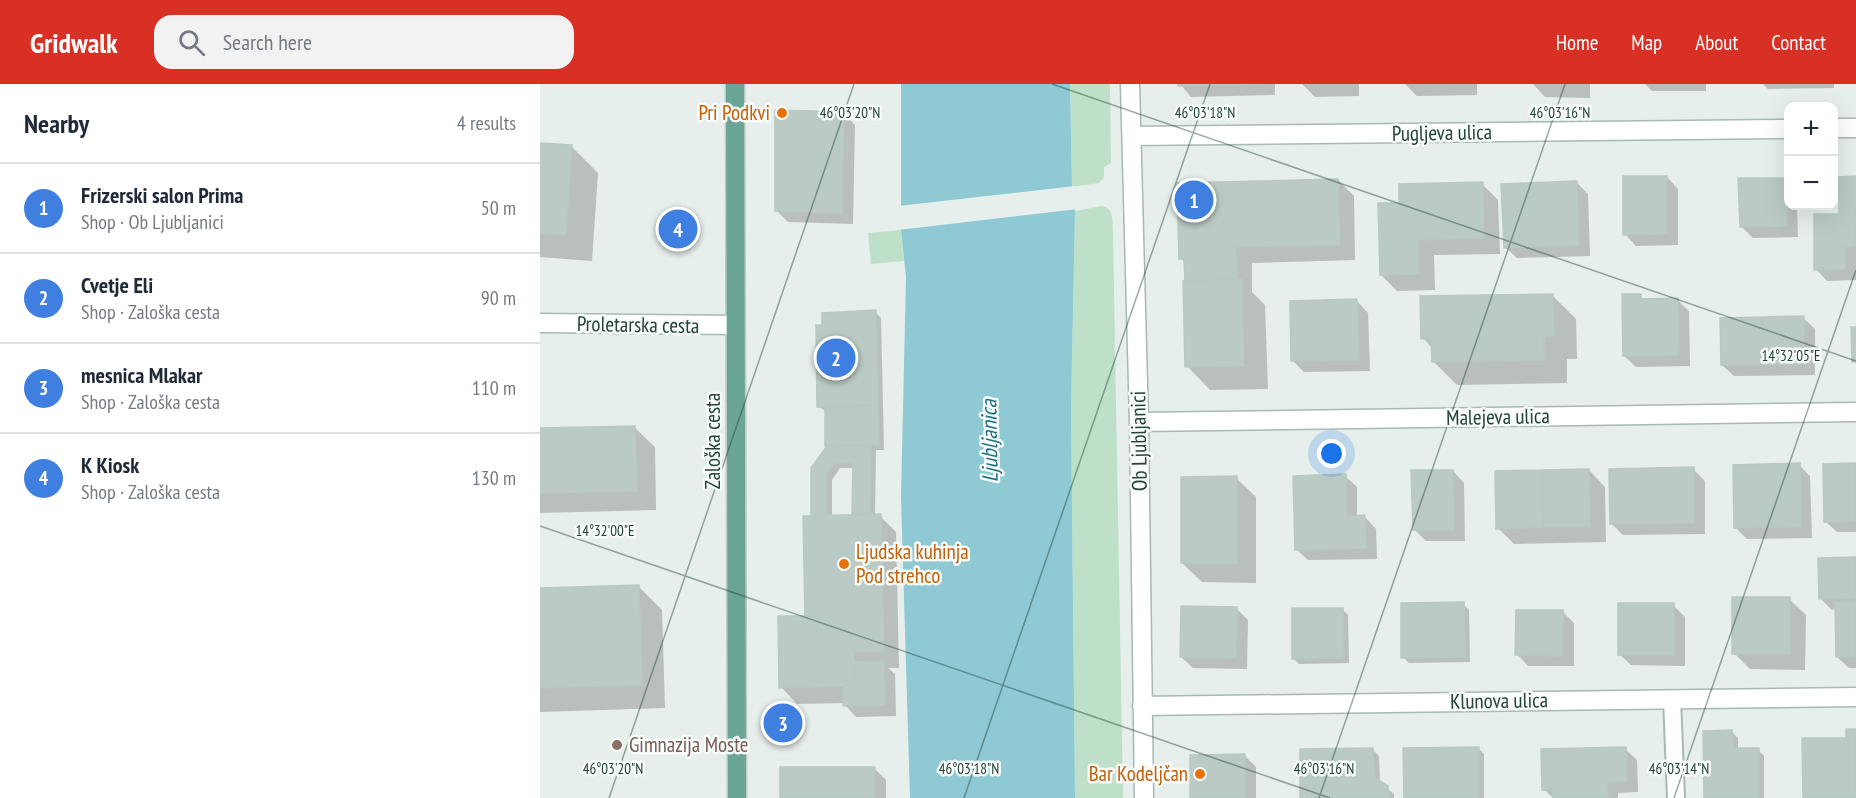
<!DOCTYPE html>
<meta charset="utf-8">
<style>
:root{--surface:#fff;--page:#f2f2f3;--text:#1f2937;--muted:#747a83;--line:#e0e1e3;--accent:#d93025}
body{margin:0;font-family:"PT Sans Narrow",sans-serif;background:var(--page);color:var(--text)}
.controls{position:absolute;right:18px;top:18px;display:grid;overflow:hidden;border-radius:12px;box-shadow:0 6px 24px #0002}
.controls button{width:54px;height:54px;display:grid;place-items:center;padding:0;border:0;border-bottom:2px solid var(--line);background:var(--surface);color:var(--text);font:30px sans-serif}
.you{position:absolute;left:792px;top:370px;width:21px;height:21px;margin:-15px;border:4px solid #fff;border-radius:50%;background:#1a73e8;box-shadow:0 0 0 9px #1a73e833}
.badge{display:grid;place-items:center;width:39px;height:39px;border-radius:50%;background:var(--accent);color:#fff;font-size:20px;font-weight:700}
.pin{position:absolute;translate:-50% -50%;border:3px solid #fff;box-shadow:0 2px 6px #0006}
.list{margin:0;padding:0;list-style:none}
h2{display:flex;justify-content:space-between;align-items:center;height:78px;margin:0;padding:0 24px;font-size:26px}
h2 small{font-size:20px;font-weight:400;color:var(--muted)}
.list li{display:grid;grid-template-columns:39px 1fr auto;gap:18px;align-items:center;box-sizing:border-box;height:90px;padding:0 24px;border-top:2px solid var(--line)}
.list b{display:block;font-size:22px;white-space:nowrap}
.list p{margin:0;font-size:20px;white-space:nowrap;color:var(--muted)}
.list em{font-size:20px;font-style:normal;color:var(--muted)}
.icon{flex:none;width:33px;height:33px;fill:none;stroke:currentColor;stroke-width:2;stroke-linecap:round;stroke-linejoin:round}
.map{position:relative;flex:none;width:1316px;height:714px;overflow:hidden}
header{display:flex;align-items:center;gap:36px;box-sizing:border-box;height:84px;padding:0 30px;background:var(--accent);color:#fff}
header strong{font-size:28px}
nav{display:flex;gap:33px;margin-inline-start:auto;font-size:21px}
.search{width:420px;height:54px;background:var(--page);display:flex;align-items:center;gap:15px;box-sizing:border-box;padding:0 21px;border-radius:18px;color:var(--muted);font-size:22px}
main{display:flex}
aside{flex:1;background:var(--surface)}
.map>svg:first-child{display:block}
</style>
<header>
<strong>Gridwalk</strong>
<div class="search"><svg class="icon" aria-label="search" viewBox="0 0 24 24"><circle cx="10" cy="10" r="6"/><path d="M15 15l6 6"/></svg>Search here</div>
<nav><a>Home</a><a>Map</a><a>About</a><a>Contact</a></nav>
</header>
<main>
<aside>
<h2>Nearby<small>4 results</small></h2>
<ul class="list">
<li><span class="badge" style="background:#3f7fe0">1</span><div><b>Frizerski salon Prima</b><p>Shop · Ob Ljubljanici</p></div><em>50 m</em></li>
<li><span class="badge" style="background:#3f7fe0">2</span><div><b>Cvetje Eli</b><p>Shop · Zaloška cesta</p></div><em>90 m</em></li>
<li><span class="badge" style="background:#3f7fe0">3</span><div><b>mesnica Mlakar</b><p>Shop · Zaloška cesta</p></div><em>110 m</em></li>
<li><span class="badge" style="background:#3f7fe0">4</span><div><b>K Kiosk</b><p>Shop · Zaloška cesta</p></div><em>130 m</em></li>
</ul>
</aside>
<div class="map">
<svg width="1316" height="714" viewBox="0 0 1316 714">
<rect width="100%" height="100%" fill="#e6efeb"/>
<path fill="#bfe0c8" d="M530 0H570L571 79 564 83V94L559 99 532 103Z
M562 122C575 125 572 137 573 148L583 714H535L531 326 535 127Z
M361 146 364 177 331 180 328 149Z"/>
<path fill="#8ec9d4" d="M361 0H530L532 103 535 127 531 326 535 714H370L361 413 366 193 361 146Z"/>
<path fill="#e6efeb" d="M535 102 538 125 358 146V122Z"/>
<path fill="#0003" fill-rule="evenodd" d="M640 0H735V11L651 13Z
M762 0H819V12L775 13Z
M865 0H937V11L877 12Z
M993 0H1050V14L1005 13Z
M1105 0H1166V7H1112Z
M1223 0H1294V4L1228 5Z
M303 29 315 41 313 140 248 138 237 127Z
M0 60 32 63 58 89 52 177 0 173Z
M1127 93 1138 105V161L1096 162 1085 150Z
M1316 94V196L1287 197 1276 185Z
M1245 95 1248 98V122H1257L1258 153 1213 154 1201 142Z
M798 96 814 112 815 176 712 179V208L725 221 728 305 670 306 647 282 646 179 640 174Z
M1036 98 1048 110 1050 172 977 174 965 163Z
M942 100 958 116 960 170 894 171 895 206 857 207 841 191 861 121Z
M143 135 148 141 149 161H140L134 156Z
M1012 211 1036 235 1037 275H1027V299L917 301 893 277V265L883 254Z
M1100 211 1105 217 1137 216 1149 227 1150 282 1096 283 1084 272Z
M817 217 828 229 830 287 764 288 753 277Z
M335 228 341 234 344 366H336L335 432H340L356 448 359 584H348L355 590 356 632 316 633 305 621V619L257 620 241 603 267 534 273 433 288 362 287 328 279 323ZM300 384H314L313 430 316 432 292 433V396Z
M1263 234 1275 245V291L1194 292 1182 281Z
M95 344 115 363 116 426 0 429V346Z
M1259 381 1270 392 1272 454 1207 455 1196 444Z
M1316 381V448H1297L1285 437Z
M1153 385 1165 397V450L1083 451 1071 439Z
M1049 386 1065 403 1066 458 974 460 958 444Z
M913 387 924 399 925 457H886L874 445Z
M805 392 817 403V433H825L836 445 837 475 768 476 756 465Z
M696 394 716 413V499L662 498 642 479Z
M1316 474V584H1309L1297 573 1296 525 1292 526 1280 514Z
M98 502 122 526 125 624 0 628V505Z
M1249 515 1266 531 1265 586 1210 585 1194 569Z
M923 520 929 526 930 578 869 579 863 573Z
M1133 521 1145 533V582L1091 581 1079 570Z
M696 524 708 536 707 585 653 584 641 573Z
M802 525 808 531 809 579 759 580 753 574Z
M1023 528 1034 539V582H988L977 570Z
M1192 648 1198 654V666H1218L1224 672V714H1165Z
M938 664 944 670V714H865Z
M1085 665 1097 676 1098 708 1078 709V714H1013L1004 705Z
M833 666 839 672 840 699 854 710V714H762Z
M704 671 716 683V714H652Z
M334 684 346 696V714H242Z"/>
<path fill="#bbcac4" stroke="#b8c9c2" stroke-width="1.5" d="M638 0H725L638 2Z
M235 26 304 28 302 129 235 127Z
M0 59 32 61 26 151 0 149Z
M1083 92H1127V150L1083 151Z
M1316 92V162L1305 163V185L1274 186V130H1299V93Z
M1198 94H1246L1247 142 1200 143Z
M798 95 800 161 696 163 697 195 645 197 644 174 639 175 637 99Z
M1037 97 1039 161 964 164 961 100Z
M943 98 944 154 879 156V190L840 191 838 119H859V100Z
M132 134H143L144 156H132Z
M702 195 704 282 645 283 643 197Z
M1013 210 1014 252H1004V276L892 278 891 254 881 255 880 212Z
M1082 210H1101V215L1138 214 1139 271 1083 272Z
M817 215 819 276 751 277 750 217Z
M336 226 338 321 277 323 276 241H282V229Z
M1264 232V280L1223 281 1222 233Z
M1222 233 1223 281H1181L1180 234Z
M1311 243H1316V278H1312Z
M338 321 339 361 285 362V323Z
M95 342 97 407 0 409V344Z
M331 361 330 430H312L313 379H294L287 389V431L271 432V384L287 362Z
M1260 379 1261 443 1194 444 1193 381Z
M1316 379V437L1284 438 1283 380Z
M1154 383V439L1070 440 1069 385Z
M1049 385 1050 443H1003L1002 386Z
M871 386H913L914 446H873Z
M1002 386 1003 443 956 445 955 387Z
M806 390 807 432 825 431 826 464 755 466 753 392Z
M697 392V480L641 479V393Z
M341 430 344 568H314L315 602 239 604 238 532H265L263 432Z
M1316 473V514L1279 515 1278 474Z
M99 501 102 601 0 604V504Z
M1192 513H1250V570H1192Z
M924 518 925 573 861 574V519Z
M1295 518H1316V573H1296Z
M1078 519H1134V571H1078Z
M641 522 697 523 696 574 640 573Z
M752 524H803L804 574 752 575Z
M976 526H1023V572L975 571Z
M344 577 345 621 303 622V602H315L314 578Z
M1306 645H1316V714H1263L1262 654H1306Z
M1192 646 1193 664H1219V714H1164L1163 647Z
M939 663V714H864L863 664Z
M1086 663 1087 697 1067 698 1068 714H1013V706H1002L1001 665Z
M833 664 835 694 848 702 849 714H760V665Z
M705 670V714H650V671Z
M240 683H335V714H240Z"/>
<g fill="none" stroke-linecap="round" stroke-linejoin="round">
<g stroke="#a8b8b2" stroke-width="20">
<path id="service" d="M1132 615 1136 714"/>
</g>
<g stroke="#a8b8b2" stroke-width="21">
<path id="minor" d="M590 0 599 338 604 714
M1294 44H1316
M592 52 1248 45
M0 239 195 241
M599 338 1316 328
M602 622 1316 613"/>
</g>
<g stroke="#c2cac8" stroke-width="21">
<path id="primary" d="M195 0 197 714"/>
</g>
<use href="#service" stroke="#fff" stroke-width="16"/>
<use href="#minor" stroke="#fff" stroke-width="18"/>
<use href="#primary" stroke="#6aa596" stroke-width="18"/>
</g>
<path fill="none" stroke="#24423a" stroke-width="1.5" stroke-opacity="0.45" d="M512 0 1316 277M0 442 790 714M69 714 314 0M424 714 670 0M779 714 1025 0M1134 714 1316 186"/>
<g fill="#e8710a" stroke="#f7fbf9" stroke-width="2">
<circle cx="242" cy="29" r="6"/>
<circle cx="304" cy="480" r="6"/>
<circle cx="660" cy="690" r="6"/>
</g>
<circle fill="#8d6e63" stroke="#f7fbf9" stroke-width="2" cx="77" cy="661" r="6"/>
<g text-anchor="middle" stroke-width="5" stroke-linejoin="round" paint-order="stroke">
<g font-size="21" fill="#c56008" stroke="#f7fbf9" text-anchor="end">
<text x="230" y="36">Pri Podkvi</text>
<text x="316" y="475" text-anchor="start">Ljudska kuhinja<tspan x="316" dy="24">Pod strehco</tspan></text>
<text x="648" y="697">Bar Kodeljčan</text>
</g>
<g font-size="21" fill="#24423a" stroke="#f7fbf9">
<text transform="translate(902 49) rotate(-1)" y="7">Pugljeva ulica</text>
<text transform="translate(98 241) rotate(1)" y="7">Proletarska cesta</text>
<text transform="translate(958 333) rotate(-1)" y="7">Malejeva ulica</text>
<text transform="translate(173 357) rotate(-90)" y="7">Zaloška cesta</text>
<text transform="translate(599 357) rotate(-91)" y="7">Ob Ljubljanici</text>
<text transform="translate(959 617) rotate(-1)" y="7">Klunova ulica</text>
</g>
<g font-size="21" fill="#785e54" stroke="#f7fbf9" text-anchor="start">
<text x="89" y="668">Gimnazija Moste</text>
</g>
<g font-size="22" font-style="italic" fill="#1c6f80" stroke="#f7fbf9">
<text transform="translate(449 357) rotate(-91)" y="8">Ljubljanica</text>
</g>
</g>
<g font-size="15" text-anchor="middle" fill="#24423a" stroke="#f7fbf9" stroke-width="5" stroke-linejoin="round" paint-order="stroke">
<text x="310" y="34">46°03'20"N</text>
<text x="665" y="34">46°03'18"N</text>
<text x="1020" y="34">46°03'16"N</text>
<text x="1251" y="277">14°32'05"E</text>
<text x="65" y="452">14°32'00"E</text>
<text x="73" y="690">46°03'20"N</text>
<text x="429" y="690">46°03'18"N</text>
<text x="784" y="690">46°03'16"N</text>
<text x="1139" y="690">46°03'14"N</text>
</g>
</svg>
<div class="controls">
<button>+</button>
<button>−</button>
</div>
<div class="you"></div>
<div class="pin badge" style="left:654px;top:116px;background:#3f7fe0">1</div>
<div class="pin badge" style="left:296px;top:274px;background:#3f7fe0">2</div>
<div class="pin badge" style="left:243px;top:639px;background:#3f7fe0">3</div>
<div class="pin badge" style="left:138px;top:145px;background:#3f7fe0">4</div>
</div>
</main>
